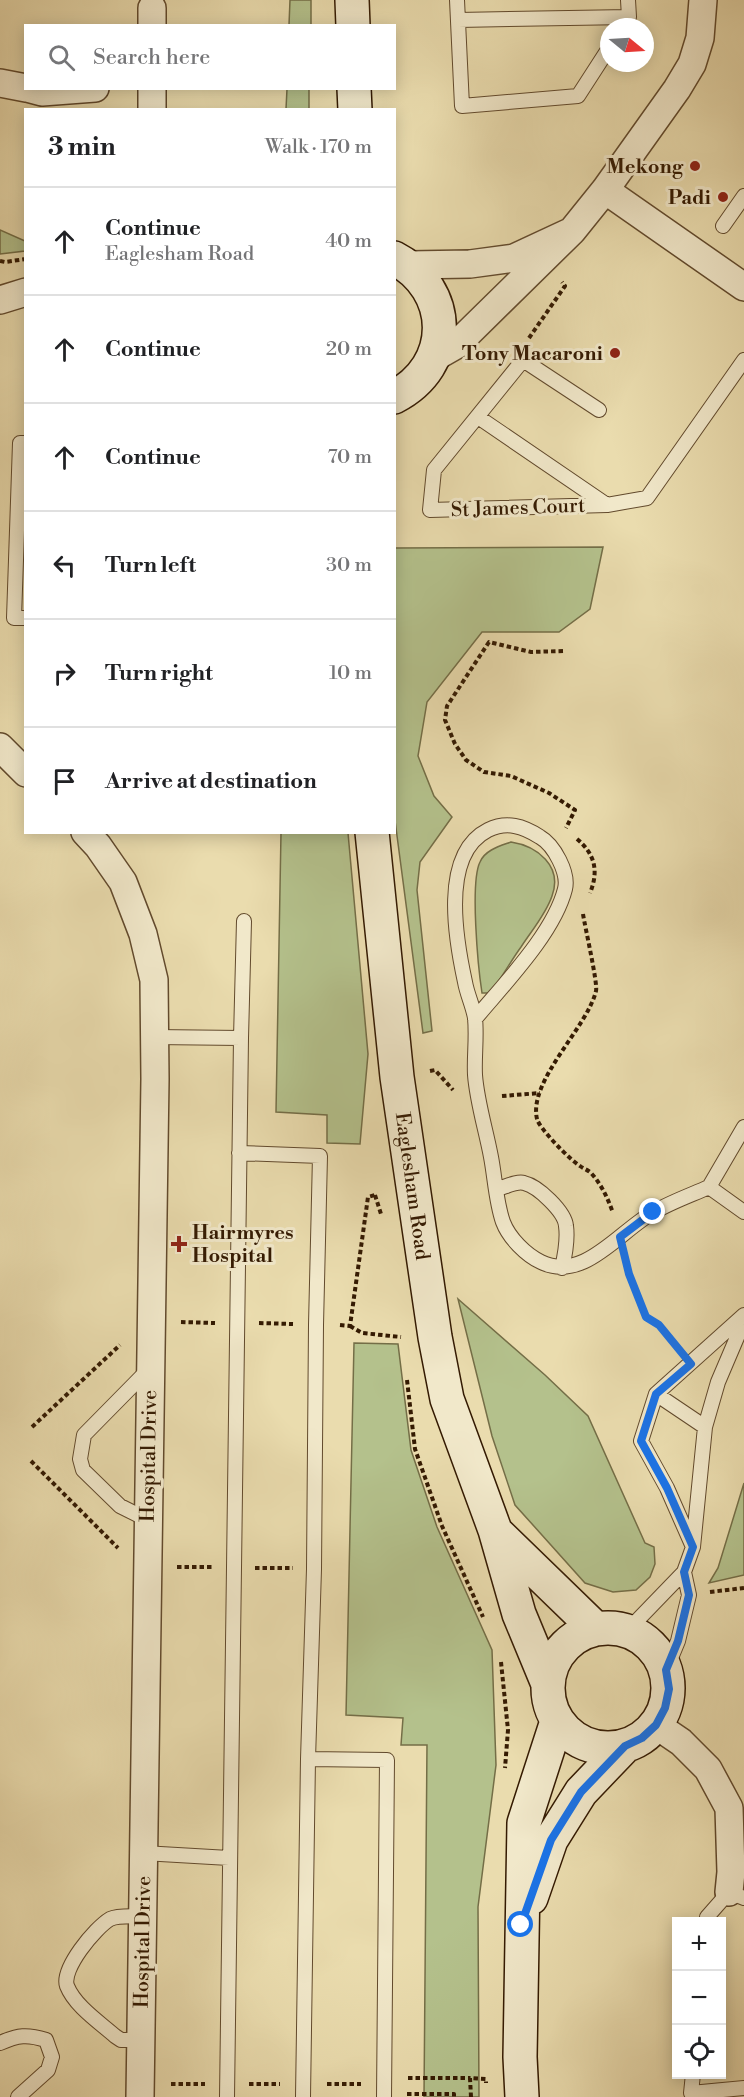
<!DOCTYPE html>
<meta charset="utf-8">
<style>
:root{--surface:#fff;--page:#f6f6f6;--text:#202124;--muted:#757577;--line:#e0e0e0}
body{margin:0;font-family:"Libre Bodoni",serif;background:var(--page);color:var(--text)}
.controls{position:absolute;right:18px;bottom:18px;display:grid;overflow:hidden;border-radius:0px;box-shadow:0 3px 15px #0003}
.controls button{width:54px;height:54px;display:grid;place-items:center;padding:0;border:0;border-bottom:2px solid var(--line);background:var(--surface);color:var(--text);font:30px sans-serif}
.compass{position:absolute;left:600px;top:18px;width:54px;height:54px;border-radius:50%;background:var(--surface);box-shadow:0 3px 15px #0003;rotate:108deg}
.stop{position:absolute;width:18px;height:18px;margin:-14px;border:4px solid #1a73e8;border-radius:50%;background:#fff}
.stop.end{background:#1a73e8;border-color:#fff;box-shadow:0 2px 6px #0008}
.list{margin:0;padding:0;list-style:none}
h2{display:flex;justify-content:space-between;align-items:center;height:78px;margin:0;padding:0 24px;font-size:26px}
h2 small{font-size:20px;font-weight:400;color:var(--muted)}
.list li{display:grid;grid-template-columns:39px 1fr auto;gap:18px;align-items:center;box-sizing:border-box;height:108px;padding:0 24px;border-top:2px solid var(--line)}
.list b{display:block;font-size:22px;white-space:nowrap}
.list p{margin:0;font-size:20px;white-space:nowrap;color:var(--muted)}
.list em{font-size:20px;font-style:normal;color:var(--muted)}
.icon{flex:none;width:33px;height:33px;fill:none;stroke:currentColor;stroke-width:2;stroke-linecap:round;stroke-linejoin:round}
.map{position:relative;flex:none;width:744px;height:2097px;overflow:hidden}
.search{position:absolute;background:var(--surface);box-shadow:0 3px 15px #0003;left:24px;top:24px;width:372px;height:66px;display:flex;align-items:center;gap:15px;box-sizing:border-box;padding:0 21px;border-radius:0px;color:var(--muted);font-size:22px}
.panel{position:absolute;background:var(--surface);box-shadow:0 3px 15px #0003;left:24px;top:108px;width:372px;height:726px;border-radius:0px}
.map>svg:first-child{display:block}
</style>
<div class="map">
<svg width="744" height="2097" viewBox="0 0 744 2097">
<rect width="100%" height="100%" fill="#eadcae"/>
<filter id="stains"><feTurbulence type="fractalNoise" baseFrequency=".00333" numOctaves="4"/><feColorMatrix values="0 0 0 0 .2 0 0 0 0 .09 0 0 0 0 .02 0 0 0 .5 -.17"/></filter>
<radialGradient id="worn" r=".72"><stop offset=".6" stop-color="#630" stop-opacity="0"/><stop offset="1" stop-color="#630" stop-opacity=".3"/></radialGradient>
<path fill="#b4c18c" stroke="#746e47" stroke-width="1.5" d="M290 0H311V25H289Z
M287 89H309V109H286Z
M0 230 25 241V251L0 254Z
M603 547 590 609 559 632H482L427 702 418 756 434 796 452 817 420 862 417 890 432 1031 423 1033 394 813 395 548Z
M281 833H348L368 1054 360 1144 327 1143V1115L276 1112Z
M511 842C537 846 563 866 552 896 546 914 532 930 521 947 510 962 502 978 490 993H482C478 967 470 882 480 862 485 850 500 846 511 842Z
M458 1299 545 1375 588 1416 645 1543 654 1547 655 1564 650 1577 636 1590 613 1592 585 1583 515 1505 492 1436Z
M354 1343 398 1344 411 1450 437 1527 492 1650 496 1765 478 1907 479 2097H424L427 1745H401L403 1718 346 1715Z
M744 1483V1575L709 1583 718 1568Z"/>
<g fill="none" stroke-linecap="round" stroke-linejoin="round">
<g stroke="#624a2d" stroke-width="16">
<path id="lane" d="M457 0 462 106 578 96 609 48
M458 20 629 17
M623 27 629 17 628 0
M723 226 744 196
M599 410 523 360 434 470 430 510 607 505 647 498 744 360
M478 417 607 505
M26 443H20L14 618H26
M475 1019C504 984 554 933 565 889 569 873 554 845 540 837 523 826 507 821 488 830 440 854 456 941 465 982 467 994 473 1006 475 1018 477 1037 474 1056 475 1075 477 1102 486 1130 491 1157 495 1178 496 1202 503 1222 509 1238 526 1255 541 1262 584 1283 620 1230 654 1212 671 1202 691 1195 709 1187
M154 1037 241 1038 227 2097
M241 1038 244 921
M744 1127 709 1187 744 1212
M239 1153 320 1156 316 1325 314 1569 308 1759 303 2097
M497 1189C505 1187 517 1181 524 1183 538 1186 565 1212 566 1226 568 1240 565 1255 562 1268
M656 1394 705 1427
M148 1520 120 1506 83 1470 80 1459 84 1435 149 1369
M693 1547 667 1488 641 1441 656 1394 744 1315
M684 1572 693 1547 705 1427 718 1382 744 1321
M628 1630 684 1572 689 1595 678 1641 666 1670
M308 1759 387 1760 384 2097
M143 1853 229 1858
M707 1922V1917L729 1892 744 1898
M141 2040H121L115 2036C99 2022 75 2006 67 1986 61 1969 95 1928 110 1919 119 1915 132 1917 142 1916
M0 2043C18 2035 27 2034 46 2040L52 2057 48 2070 18 2097
M693 2074 691 2093 744 2088"/>
</g>
<g stroke="#624a2d" stroke-width="30">
<path id="street" d="M152 26V8
M0 83 26 88
M27 88 42 92 95 88
M152 88V110
M605 190 744 287
M572 231 605 190 677 89 692 64 700 38 703 0
M409 265 470 264 514 258 572 231 456 345 435 357
M0 300 26 292
M0 747 26 773
M85 832 98 846 123 882 143 934 154 980 155 1079 140 2097
M656 1725 681 1742 708 1769 729 1808 731 1872 729 1892"/>
</g>
<g stroke="#341a02" stroke-width="36">
<path id="secondary" d="M352 0 353 26
M354 88 355 110
M394 258C454 289 455 366 394 397
M372 832 397 1077 435 1337 447 1399 495 1530 519 1614 548 1684
M496 1532 596 1629
M548 1688a60 60 0 1 1 120 0a60 60 0 1 1-120 0Z
M531 1898 551 1840 581 1792 625 1746
M522 2097 520 2057 524 1823 557 1721"/>
</g>
<path stroke="#341a02" stroke-width="4" stroke-dasharray="4.5 3" stroke-linecap="butt" d="M0 261 5 262 26 259
M529 338 565 286 562 282
M563 651 531 652 489 642 447 706 445 720 455 744 466 760 484 772 511 776 549 793 575 810 566 828
M577 839C595 854 599 871 590 893
M583 914C585 927 598 984 596 991 587 1028 528 1081 537 1119 539 1128 570 1160 580 1166 584 1169 588 1170 591 1173 602 1185 608 1199 613 1213
M430 1071 435 1070 453 1090
M502 1096 540 1093
M375 1195 381 1214
M625 1261 629 1274 646 1317 659 1325 675 1345
M181 1322 215 1323
M259 1323 293 1324
M340 1325 350 1326 368 1197 375 1195
M350 1326 362 1333 401 1337
M407 1380 415 1449 442 1526 483 1617
M32 1427 120 1345
M31 1461 118 1548
M177 1567H212
M255 1568H293
M710 1592 744 1588
M501 1662 508 1730 505 1768
M408 2078H470
M171 2084H205
M249 2084H280
M327 2084H361
M407 2094H454V2097
M471 2097 470 2078 486 2079V2083"/>
<use href="#lane" stroke="#f1e8ca" stroke-width="14"/>
<use href="#street" stroke="#f1e8ca" stroke-width="27"/>
<use href="#secondary" stroke="#f1e8ca" stroke-width="33"/>
</g>
<g fill="none" stroke-linecap="round" stroke-linejoin="round">
<path stroke="#1a73e8" stroke-width="8" d="M521 1925 551 1840 581 1792 625 1746 642 1738 656 1725 665 1708 669 1689 666 1670 678 1641 689 1595 684 1572 693 1547 667 1488 641 1441 656 1394 691 1364 659 1325 646 1317 629 1274 620 1237 653 1212"/>
</g>
<g fill="#8f2418" stroke="#f1e8ca" stroke-width="2">
<circle cx="695" cy="166" r="6"/>
<circle cx="723" cy="197" r="6"/>
<circle cx="615" cy="353" r="6"/>
<path d="M176 1235h6v6h6v6h-6v6h-6v-6h-6v-6h6z"/>
</g>
<g text-anchor="middle" stroke-width="6" stroke-linejoin="round" paint-order="stroke">
<g font-size="20" font-weight="bold" fill="#341a02" stroke="#f1e8ca" text-anchor="end">
<text x="683" y="173">Mekong</text>
<text x="711" y="204">Padi</text>
<text x="603" y="360">Tony Macaroni</text>
<text x="192" y="1239" text-anchor="start">Hairmyres<tspan x="192" dy="23">Hospital</tspan></text>
</g>
<g font-size="20" fill="#341a02" stroke="#f1e8ca">
<text transform="translate(518 507) rotate(-2)" y="7">St James Court</text>
<text transform="translate(413 1186) rotate(82)" y="7">Eaglesham Road</text>
<text transform="translate(148 1456) rotate(-89)" y="7">Hospital Drive</text>
<text transform="translate(142 1942) rotate(-89)" y="7">Hospital Drive</text>
</g>
</g>
<rect width="100%" height="100%" filter="url(#stains)"/>
<rect width="100%" height="100%" fill="url(#worn)"/>
</svg>
<div class="controls">
<button>+</button>
<button>−</button>
<button><svg class="icon" aria-label="locate" viewBox="0 0 24 24"><circle cx="12" cy="12" r="6"/><path d="M12 2v4M12 18v4M2 12h4M18 12h4"/></svg></button>
</div>
<svg class="compass" viewBox="-18 -18 36 36"><path d="M0-13l5 13h-10z" fill="#e53935"/><path d="M0 13l5-13h-10z" fill="#757577"/></svg>
<div class="stop" style="left:521px;top:1925px"></div>
<div class="stop end" style="left:653px;top:1212px"></div>
<div class="search"><svg class="icon" aria-label="search" viewBox="0 0 24 24"><circle cx="10" cy="10" r="6"/><path d="M15 15l6 6"/></svg>Search here</div>
<section class="panel">
<h2>3 min<small>Walk · 170 m</small></h2>
<ul class="list">
<li><svg class="icon" aria-label="ahead" viewBox="0 0 24 24"><path d="M12 20V5M6 11l6-6 6 6"/></svg><div><b>Continue</b><p>Eaglesham Road</p></div><em>40 m</em></li>
<li><svg class="icon" aria-label="ahead" viewBox="0 0 24 24"><path d="M12 20V5M6 11l6-6 6 6"/></svg><div><b>Continue</b></div><em>20 m</em></li>
<li><svg class="icon" aria-label="ahead" viewBox="0 0 24 24"><path d="M12 20V5M6 11l6-6 6 6"/></svg><div><b>Continue</b></div><em>70 m</em></li>
<li><svg class="icon" aria-label="left" viewBox="0 0 24 24"><path d="M17 20v-9H6M10 6l-5 5 5 5"/></svg><div><b>Turn left</b></div><em>30 m</em></li>
<li><svg class="icon" aria-label="right" viewBox="0 0 24 24"><path d="M7 20v-9h11M14 6l5 5-5 5"/></svg><div><b>Turn right</b></div><em>10 m</em></li>
<li><svg class="icon" aria-label="arrive" viewBox="0 0 24 24"><path d="M6 21V4h12l-3 4 3 4H6"/></svg><div><b>Arrive at destination</b></div></li>
</ul>
</section>
</div>
